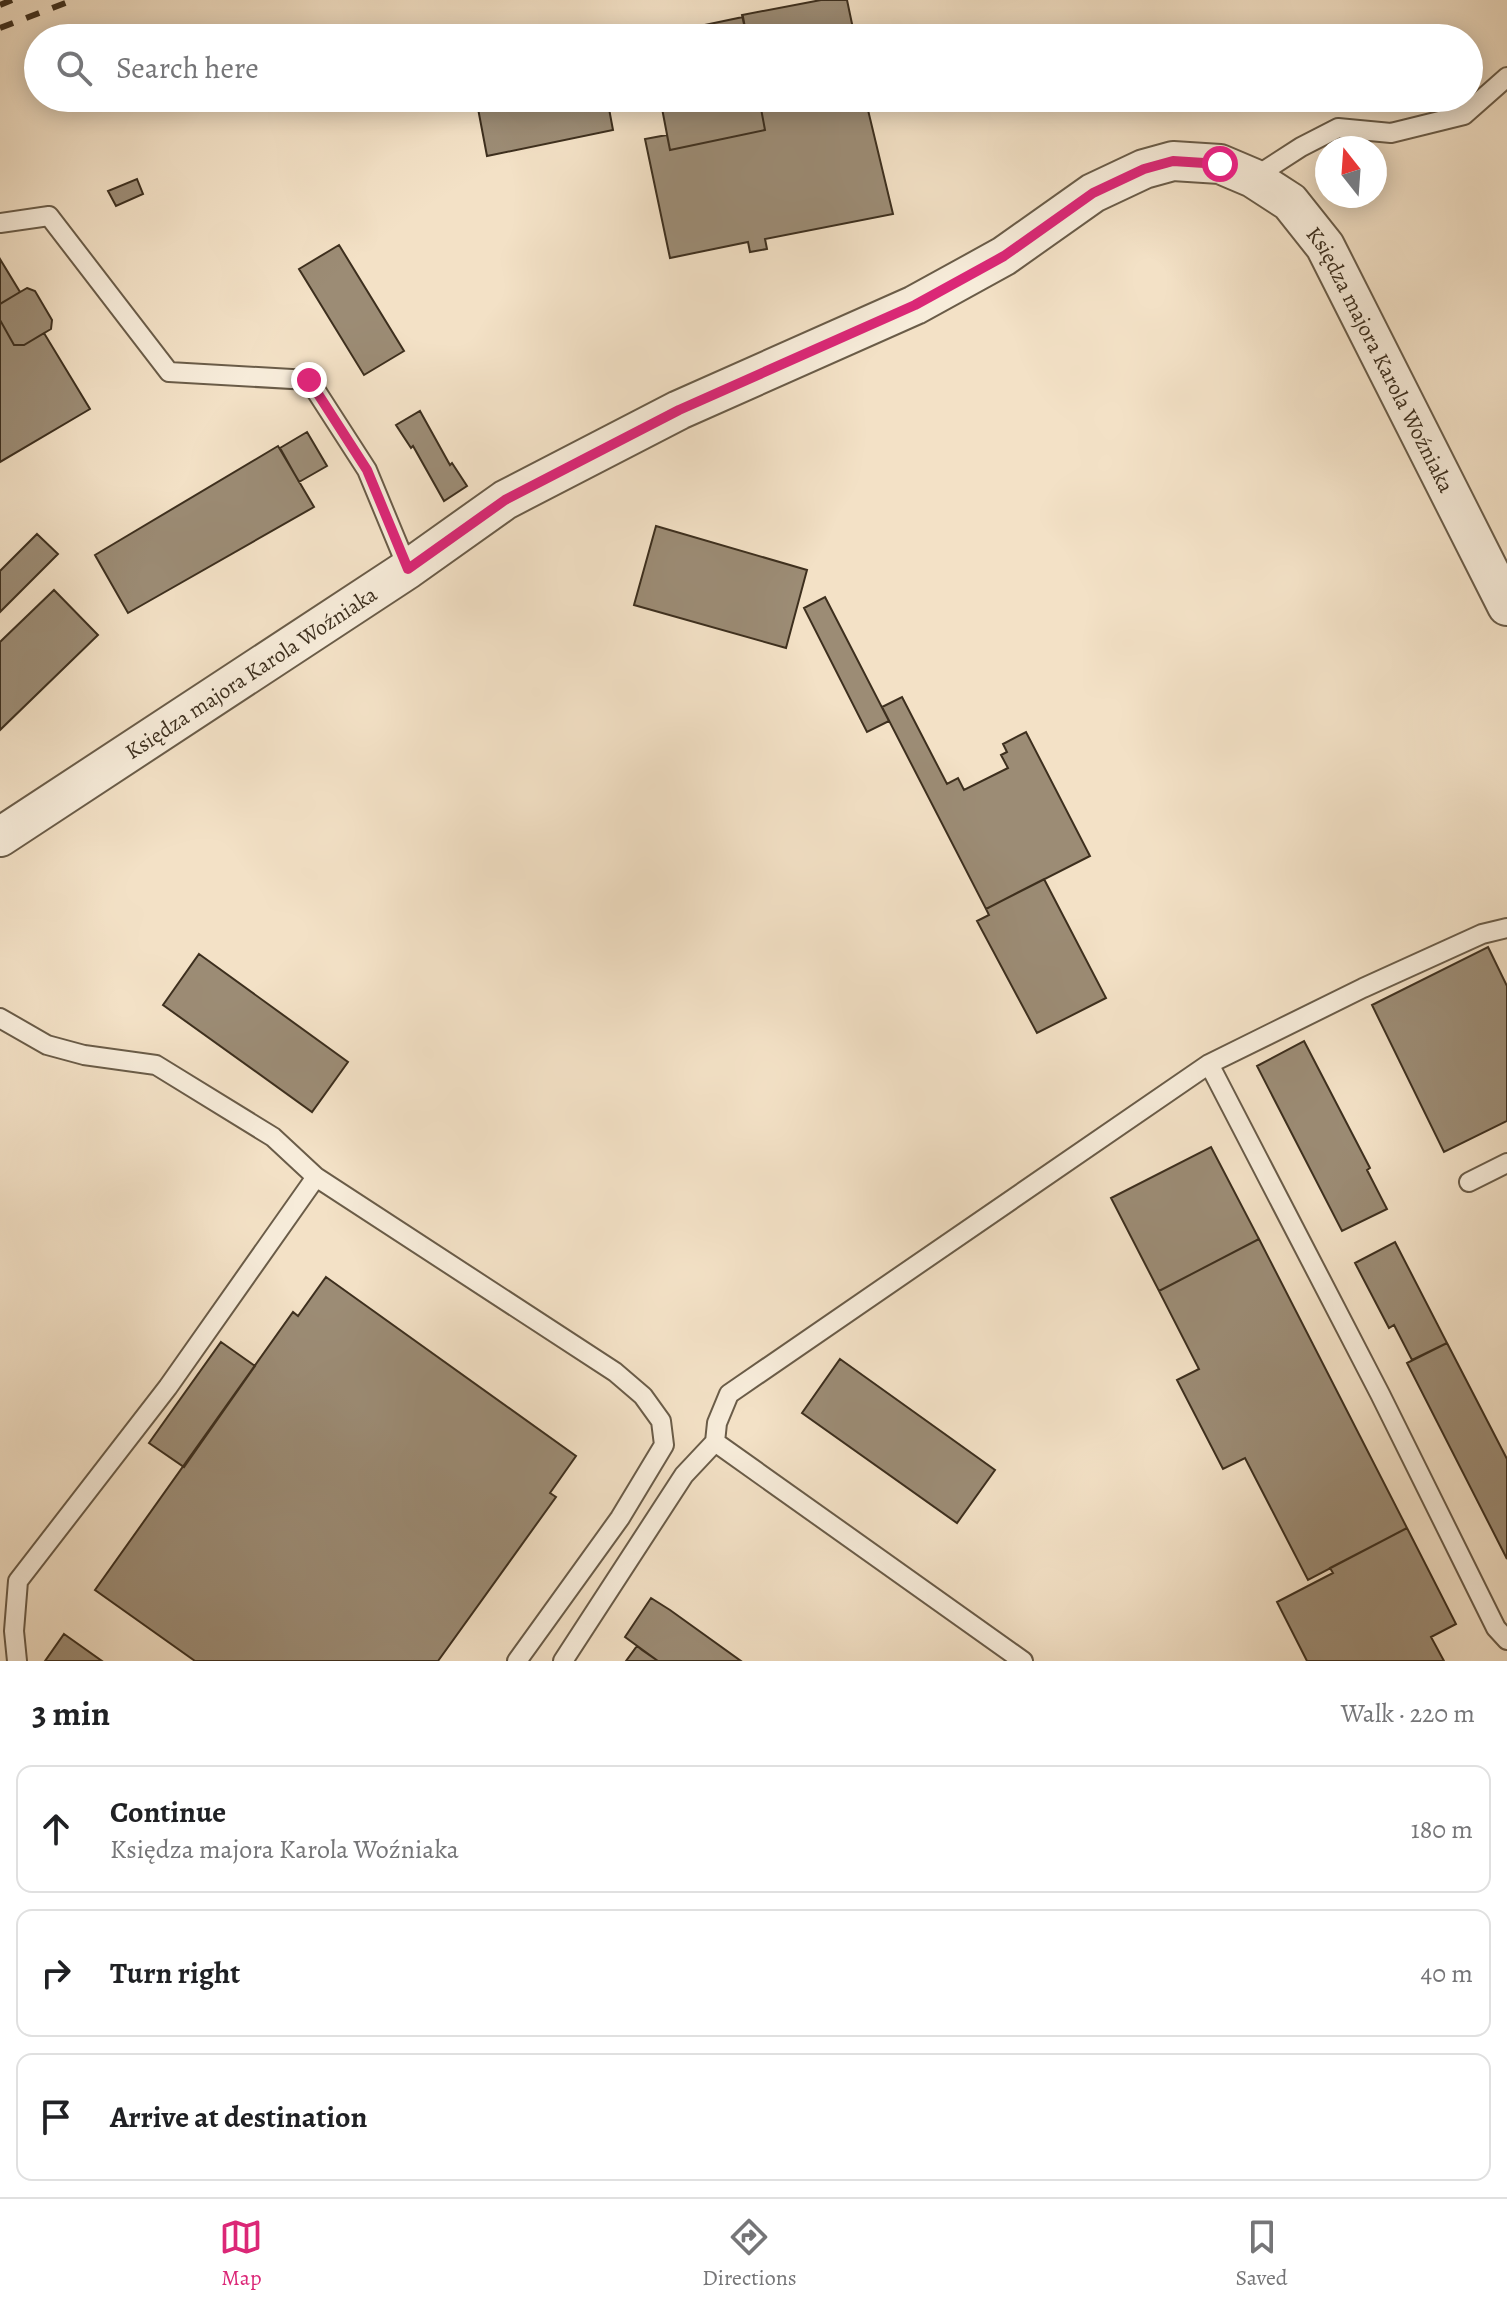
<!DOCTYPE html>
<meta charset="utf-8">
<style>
:root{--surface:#fff;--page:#f2f2f2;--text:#202124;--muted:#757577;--line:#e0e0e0;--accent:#db2777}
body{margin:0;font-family:Alegreya,serif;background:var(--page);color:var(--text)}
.compass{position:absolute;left:1315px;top:136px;width:72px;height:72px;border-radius:50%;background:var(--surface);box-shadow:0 4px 20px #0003;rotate:343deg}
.stop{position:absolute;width:24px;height:24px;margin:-18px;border:6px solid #db2777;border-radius:50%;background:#fff}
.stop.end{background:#db2777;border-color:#fff;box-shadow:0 2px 8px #0008}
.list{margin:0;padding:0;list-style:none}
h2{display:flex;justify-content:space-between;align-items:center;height:104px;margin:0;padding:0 32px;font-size:34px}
h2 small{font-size:26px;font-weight:400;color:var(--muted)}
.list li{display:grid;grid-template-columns:52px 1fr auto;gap:24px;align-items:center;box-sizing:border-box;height:128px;margin:0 16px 16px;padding:0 16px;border:2px solid var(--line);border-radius:16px}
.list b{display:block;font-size:30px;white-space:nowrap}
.list p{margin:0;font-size:26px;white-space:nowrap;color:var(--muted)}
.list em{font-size:26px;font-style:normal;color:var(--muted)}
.icon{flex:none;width:44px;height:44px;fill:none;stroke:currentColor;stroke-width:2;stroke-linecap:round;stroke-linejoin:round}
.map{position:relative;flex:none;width:1507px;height:1661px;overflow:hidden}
.search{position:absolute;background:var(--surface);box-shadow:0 4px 20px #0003;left:24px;right:24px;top:24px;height:88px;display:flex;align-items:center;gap:20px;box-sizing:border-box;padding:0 28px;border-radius:44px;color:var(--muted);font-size:30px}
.sheet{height:536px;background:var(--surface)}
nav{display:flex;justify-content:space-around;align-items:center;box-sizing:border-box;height:112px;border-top:2px solid var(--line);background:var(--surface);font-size:22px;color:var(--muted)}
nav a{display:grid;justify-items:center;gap:4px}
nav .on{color:var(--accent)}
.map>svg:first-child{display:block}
</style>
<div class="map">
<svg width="1507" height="1661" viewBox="0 0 1507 1661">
<rect width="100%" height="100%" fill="#f3e1c6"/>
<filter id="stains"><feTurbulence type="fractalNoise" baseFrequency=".0025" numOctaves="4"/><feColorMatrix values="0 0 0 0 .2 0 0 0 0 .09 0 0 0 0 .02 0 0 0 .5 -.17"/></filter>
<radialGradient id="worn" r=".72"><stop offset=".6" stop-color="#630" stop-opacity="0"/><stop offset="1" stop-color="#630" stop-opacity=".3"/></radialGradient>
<path fill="#9c8c75" stroke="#3d2f1e" stroke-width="2" d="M821 0H847L855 38H747L742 15Z
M743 17 747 38H647V37Z
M476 98H607L613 130 487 156Z
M660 98H759L765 130 670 150Z
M759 98H873L876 108 868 110 893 214 765 239 767 249 750 252 748 242 670 258 645 139 667 135 670 150 765 130Z
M137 179 143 194 116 206 108 191Z
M339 245 404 351 364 375 299 269Z
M0 259 20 292 0 304Z
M27 288 35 291 52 320 51 329 24 345H14L0 320V304Z
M0 320 14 345H24L44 333 90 409 0 462Z
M420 411 450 465 452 463 467 486 444 501 413 446 411 448 396 425Z
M307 432 327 466 299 482 280 448Z
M278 446 314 507 128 613 95 555Z
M656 526 807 570 786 648 634 605Z
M37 534 58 554 0 612V571Z
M54 590 98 635 0 730V642Z
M825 597 889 721 867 732 804 608Z
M902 697 947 784 958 778 964 790 1008 768 1001 755 1007 752 1003 744 1026 732 1090 856 986 909 882 707Z
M1044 879 1106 998 1037 1033 977 921 989 915 986 909Z
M1488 947 1507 986V1121L1444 1152 1372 1005Z
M199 954 348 1062 312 1112 163 1005Z
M1304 1041 1370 1168 1367 1170 1387 1209 1342 1231 1257 1066Z
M1211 1147 1259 1239 1159 1291 1111 1198Z
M1259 1239 1407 1528 1308 1580 1245 1458 1223 1469 1177 1380 1199 1369 1159 1291Z
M1395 1242 1447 1343 1412 1360 1394 1325 1389 1328 1355 1263Z
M326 1277 576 1456 550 1493 556 1497 438 1661H195L95 1590 293 1312 298 1316Z
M221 1342 255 1366 184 1467 149 1443Z
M1447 1343 1507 1459V1559L1407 1363Z
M840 1359 995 1470 957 1523 802 1413Z
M1407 1528 1456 1624 1431 1637 1444 1661H1307L1277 1602 1333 1573 1330 1568Z
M651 1598 670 1610 741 1661H658L625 1637Z
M64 1634 102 1661H45Z
M637 1646 642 1650 658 1661H626Z"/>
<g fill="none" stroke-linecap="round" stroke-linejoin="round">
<g stroke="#6a5c48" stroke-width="22">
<path id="service" d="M1253 178 1301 147 1338 128 1391 133 1464 115 1507 77
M0 223 49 216 169 372 309 380 367 470 408 569
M0 1018 47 1045 84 1055 156 1065 273 1137 316 1177 615 1372 643 1396 661 1421 664 1445 620 1518 517 1661
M1209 1064 1380 1394 1496 1628 1507 1640
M1469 1182 1507 1163
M715 1442 1023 1661
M17 1661 14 1631 18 1581 168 1387 316 1177
M563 1661 684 1475 715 1442 717 1423 729 1394 1209 1064 1363 988 1482 934 1507 928"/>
</g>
<g stroke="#6a5c48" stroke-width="42">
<g id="minor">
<path id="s1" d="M0 837 408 569 505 500 679 410 915 305 1004 256 1093 193 1144 169 1173 161 1220 164 1253 178 1290 202 1325 246 1507 606"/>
</g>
</g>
<use href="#service" stroke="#f7ecda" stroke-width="18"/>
<use href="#minor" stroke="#f7ecda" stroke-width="38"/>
<path stroke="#3d2f1e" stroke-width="6" stroke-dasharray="14 14" stroke-linecap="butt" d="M0 5 12 0
M0 28 73 0"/>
</g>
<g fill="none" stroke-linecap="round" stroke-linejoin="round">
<path stroke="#db2777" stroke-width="10" d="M309 380 367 470 408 569 505 500 679 410 915 305 1004 256 1093 193 1144 169 1173 161 1220 164"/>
</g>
<g text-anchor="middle" stroke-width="6" stroke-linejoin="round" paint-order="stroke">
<g font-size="22" fill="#3d2f1e" stroke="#f7ecda">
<text dy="8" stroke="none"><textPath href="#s1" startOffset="1668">Księdza majora Karola Woźniaka</textPath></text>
<text dy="8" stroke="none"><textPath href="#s1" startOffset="300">Księdza majora Karola Woźniaka</textPath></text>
</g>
</g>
<rect width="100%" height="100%" filter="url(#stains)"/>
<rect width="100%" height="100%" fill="url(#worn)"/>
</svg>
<svg class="compass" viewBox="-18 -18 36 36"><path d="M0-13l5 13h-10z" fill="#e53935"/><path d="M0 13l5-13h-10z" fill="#757577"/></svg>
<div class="stop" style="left:1220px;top:164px"></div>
<div class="stop end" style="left:309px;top:380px"></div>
<div class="search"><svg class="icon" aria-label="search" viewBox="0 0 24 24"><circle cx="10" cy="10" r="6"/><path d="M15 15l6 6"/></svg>Search here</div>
</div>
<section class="sheet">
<h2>3 min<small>Walk · 220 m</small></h2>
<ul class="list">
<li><svg class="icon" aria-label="ahead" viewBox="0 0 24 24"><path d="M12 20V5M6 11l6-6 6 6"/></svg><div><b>Continue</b><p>Księdza majora Karola Woźniaka</p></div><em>180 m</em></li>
<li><svg class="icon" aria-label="right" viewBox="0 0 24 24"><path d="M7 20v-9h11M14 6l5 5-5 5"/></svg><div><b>Turn right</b></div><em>40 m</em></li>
<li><svg class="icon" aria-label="arrive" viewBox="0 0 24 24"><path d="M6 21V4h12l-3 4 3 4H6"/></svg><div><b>Arrive at destination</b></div></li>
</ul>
</section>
<nav>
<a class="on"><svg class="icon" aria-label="map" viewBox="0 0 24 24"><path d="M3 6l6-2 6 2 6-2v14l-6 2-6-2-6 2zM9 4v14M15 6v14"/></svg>Map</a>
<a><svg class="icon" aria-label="directions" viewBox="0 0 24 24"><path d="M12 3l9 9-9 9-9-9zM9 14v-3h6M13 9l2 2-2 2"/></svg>Directions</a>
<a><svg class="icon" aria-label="saved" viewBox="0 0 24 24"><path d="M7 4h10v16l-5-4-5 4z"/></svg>Saved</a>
</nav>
